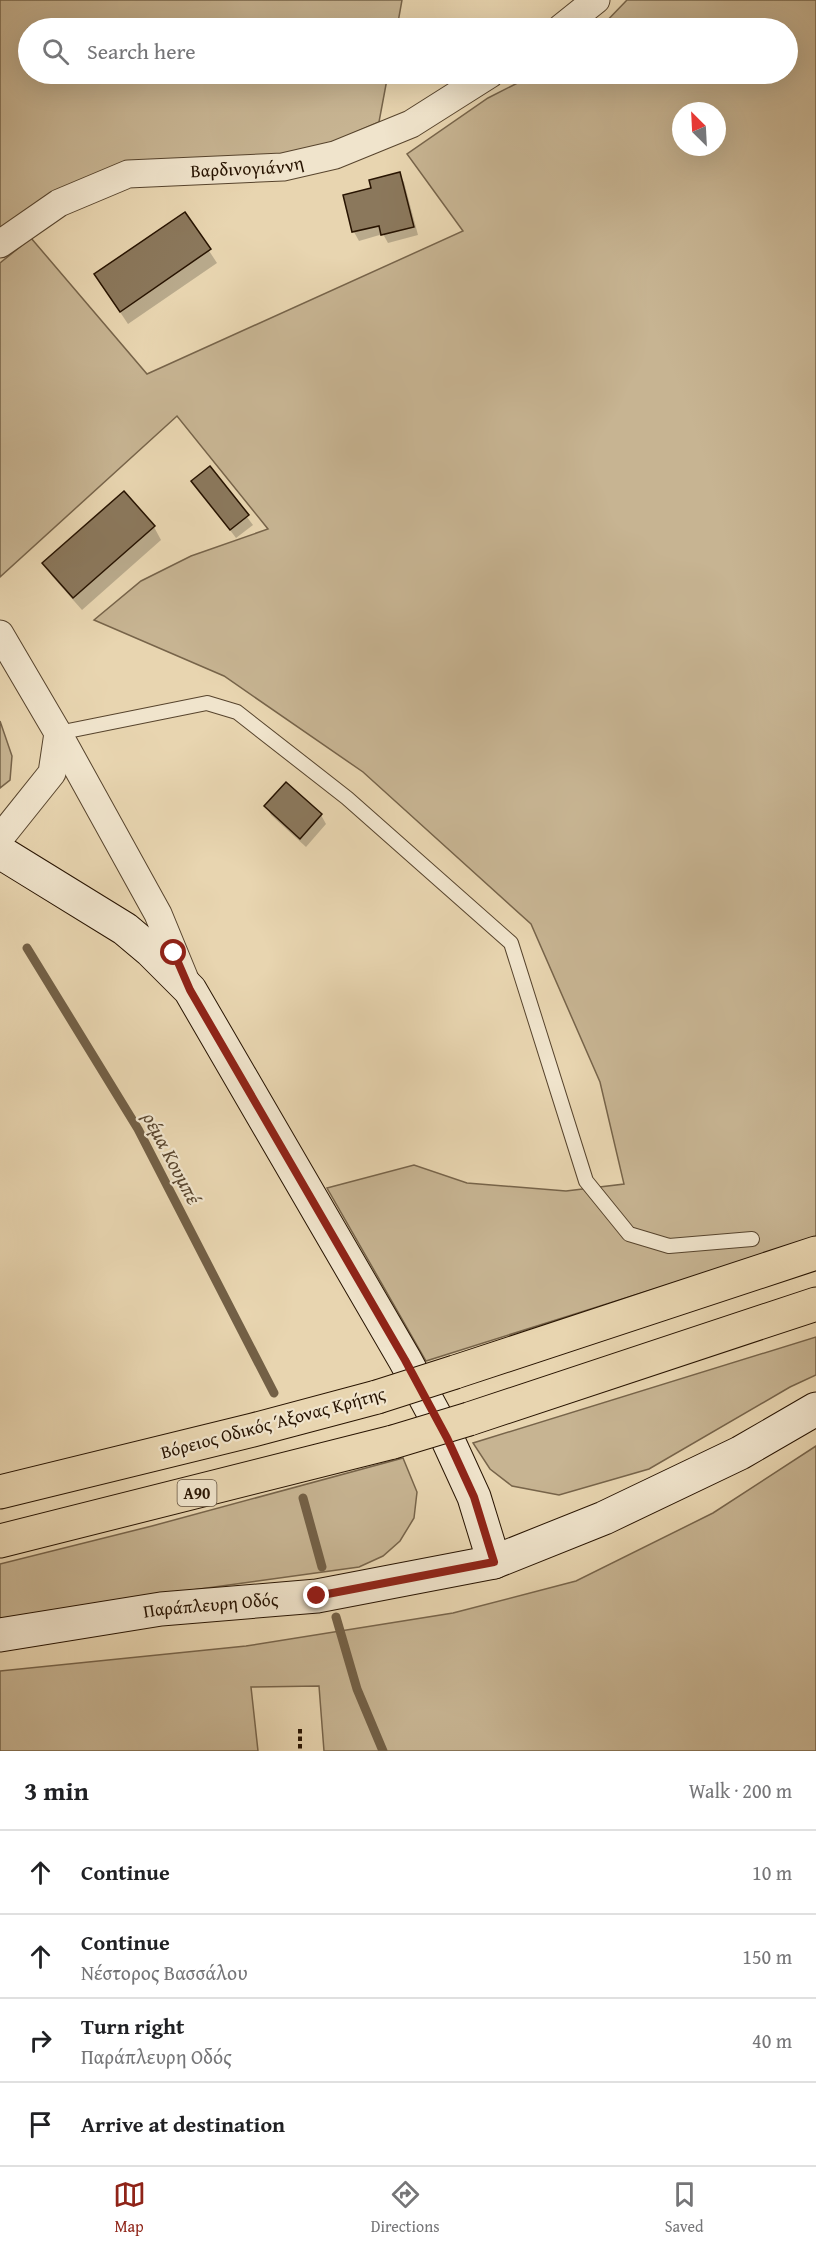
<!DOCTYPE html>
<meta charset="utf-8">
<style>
:root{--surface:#fff;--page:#f2f2f2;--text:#202124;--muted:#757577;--line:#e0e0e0;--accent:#8f2418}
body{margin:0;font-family:"Gentium Book Plus",serif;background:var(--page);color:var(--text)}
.compass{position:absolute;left:672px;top:102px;width:54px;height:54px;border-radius:50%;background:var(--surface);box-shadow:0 6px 24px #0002;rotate:336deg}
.stop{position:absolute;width:18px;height:18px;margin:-14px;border:4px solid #8f2418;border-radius:50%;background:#fff}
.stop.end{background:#8f2418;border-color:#fff;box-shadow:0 2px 6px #0008}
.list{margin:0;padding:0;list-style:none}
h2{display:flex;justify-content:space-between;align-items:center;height:78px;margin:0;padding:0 24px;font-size:26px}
h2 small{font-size:20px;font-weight:400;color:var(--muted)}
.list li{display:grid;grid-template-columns:39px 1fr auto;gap:18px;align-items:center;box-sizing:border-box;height:84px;padding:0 24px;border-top:2px solid var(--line)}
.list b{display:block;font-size:22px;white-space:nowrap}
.list p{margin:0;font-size:20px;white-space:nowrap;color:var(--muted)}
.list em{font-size:20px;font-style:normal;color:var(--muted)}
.icon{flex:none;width:33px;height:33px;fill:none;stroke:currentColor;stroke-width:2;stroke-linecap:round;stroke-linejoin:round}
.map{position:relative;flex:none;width:816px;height:1751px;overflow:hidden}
.search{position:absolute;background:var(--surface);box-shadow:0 6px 24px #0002;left:18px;right:18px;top:18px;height:66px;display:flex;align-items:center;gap:15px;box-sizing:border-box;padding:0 21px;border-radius:33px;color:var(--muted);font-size:22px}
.sheet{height:414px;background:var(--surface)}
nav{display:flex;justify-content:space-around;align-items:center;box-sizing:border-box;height:84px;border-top:2px solid var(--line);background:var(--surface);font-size:16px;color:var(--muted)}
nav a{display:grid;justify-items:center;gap:3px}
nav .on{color:var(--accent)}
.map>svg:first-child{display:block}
</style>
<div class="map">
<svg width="816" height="1751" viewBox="0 0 816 1751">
<rect width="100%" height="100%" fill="#e8d5b0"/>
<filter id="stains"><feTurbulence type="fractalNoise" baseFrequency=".00333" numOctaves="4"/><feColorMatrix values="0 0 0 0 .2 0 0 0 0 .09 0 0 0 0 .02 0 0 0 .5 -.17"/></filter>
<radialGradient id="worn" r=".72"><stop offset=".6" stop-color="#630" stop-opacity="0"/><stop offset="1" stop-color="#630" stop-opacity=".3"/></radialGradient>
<path fill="#c7b492" stroke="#77644a" stroke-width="1.5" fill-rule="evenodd" d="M0 0H402L397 28H28V74H388L379 122 333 142 286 157 129 163 0 230Z
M627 0H816V1238L426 1361 327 1188 414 1165 467 1183 566 1191 624 1184 600 1082 531 924 363 772 224 676 94 620 141 581 191 556 268 529 177 416 0 577V263L31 238 147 374 463 231 407 154 488 98 535 74H788V28H600ZM681 111H717V147H681Z
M0 721 12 756 10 780 0 788Z
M816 1337V1375L790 1387 649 1469 559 1495 512 1486 490 1469 473 1443Z
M816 1446V1751H324L319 1686 251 1687 258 1751H0V1671L246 1646 453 1613 576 1581 713 1513Z
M403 1458 417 1492 414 1518 400 1541 383 1556 359 1567 105 1602 0 1620V1564L152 1526Z"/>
<path fill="#0003" d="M399 174 404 182 418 235 388 243 383 234 359 241 354 232 345 196 372 189Z
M185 214 217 263 128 324 104 288Z
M210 468 253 525 236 538 193 481Z
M124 493 154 527 161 540 82 610 52 576 44 563Z
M286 784 321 815 326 824 306 847 271 815 266 806Z"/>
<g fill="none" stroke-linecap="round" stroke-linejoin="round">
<path stroke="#736046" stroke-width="9" d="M27 948 138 1129 274 1393
M303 1498 322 1567
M336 1617 357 1689 383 1751"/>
</g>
<path fill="#8b785c" stroke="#271301" stroke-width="1.5" d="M400 172 414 227 381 235 379 226 352 232 343 195 371 188 369 180Z
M185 212 211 249 120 312 94 274Z
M210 466 249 515 230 530 191 481Z
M124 491 155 526 73 598 42 563Z
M286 782 322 814 300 839 264 806Z"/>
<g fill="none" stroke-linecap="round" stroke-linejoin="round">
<g stroke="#57442d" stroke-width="16">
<path id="lane" d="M58 733 207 703 237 712 347 798 511 943 586 1181 629 1234 669 1246 752 1239"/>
</g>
<g stroke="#57442d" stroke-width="29">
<g id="street">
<path d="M561 28 596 0"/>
<path id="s1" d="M0 244 59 203 128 174 283 167 335 155 411 124 490 74"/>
<path d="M0 634 58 733 52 773 0 838"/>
<path d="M58 733 158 914 186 982"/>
</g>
</g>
<g stroke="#271301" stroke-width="35">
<g id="secondary">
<path d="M0 852 125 929 150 950 190 990 405 1360 447 1438 474 1497 494 1562"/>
<path id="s2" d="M0 1635 161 1609 317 1596 494 1562 604 1518 740 1453 816 1409"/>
</g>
</g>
<g stroke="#271301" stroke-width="35">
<path id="highway" d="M455 1372 816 1253
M469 1419 816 1304
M0 1492 253 1430 377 1397
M0 1541 393 1442"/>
</g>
<path stroke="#271301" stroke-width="4" stroke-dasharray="4.5 3" stroke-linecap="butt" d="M300 1729V1751"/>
<use href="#lane" stroke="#f0e4cc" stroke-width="14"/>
<use href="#street" stroke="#f0e4cc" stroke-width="27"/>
<use href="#secondary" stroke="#f0e4cc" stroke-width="33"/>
<use href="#highway" stroke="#e8d5b0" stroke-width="33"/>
<g stroke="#271301" stroke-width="35" stroke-linecap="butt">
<path id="highway-bridge" d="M377 1397 455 1372
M393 1442 469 1419"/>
</g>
<use href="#highway-bridge" stroke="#e8d5b0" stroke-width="33"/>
</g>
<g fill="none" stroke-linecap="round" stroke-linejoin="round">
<path stroke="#8f2418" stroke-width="8" d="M174 953 190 990 405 1360 447 1438 474 1497 494 1562 317 1596"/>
</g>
<g text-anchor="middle" stroke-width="4.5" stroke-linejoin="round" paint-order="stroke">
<rect fill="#f0e4cc" stroke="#63523e" stroke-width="1.5" x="177.5" y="1480" width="39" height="26" rx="4.5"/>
<g font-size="16" font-weight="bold" fill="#271301">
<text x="197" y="1499">Α90</text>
</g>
<g font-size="18" fill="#271301" stroke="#f0e4cc">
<text dy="6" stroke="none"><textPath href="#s1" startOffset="266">Βαρδινογιάννη</textPath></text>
<text transform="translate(273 1423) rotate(-15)" y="6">Βόρειος Οδικός Άξονας Κρήτης</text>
<text dy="6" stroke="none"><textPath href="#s2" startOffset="213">Παράπλευρη Οδός</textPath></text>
</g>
<g font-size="20" font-style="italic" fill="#5a462f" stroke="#f0e4cc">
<text transform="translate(172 1158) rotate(62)" y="7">ρέμα Κουμπέ</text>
</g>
</g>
<rect width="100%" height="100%" filter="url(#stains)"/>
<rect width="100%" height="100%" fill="url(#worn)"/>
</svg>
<svg class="compass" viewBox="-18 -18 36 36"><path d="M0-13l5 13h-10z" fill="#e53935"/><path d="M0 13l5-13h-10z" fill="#757577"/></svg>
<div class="stop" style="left:174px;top:953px"></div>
<div class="stop end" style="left:317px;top:1596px"></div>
<div class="search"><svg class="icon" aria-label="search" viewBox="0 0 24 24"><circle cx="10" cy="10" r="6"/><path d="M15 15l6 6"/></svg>Search here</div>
</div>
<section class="sheet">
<h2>3 min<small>Walk · 200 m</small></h2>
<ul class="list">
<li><svg class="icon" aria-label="ahead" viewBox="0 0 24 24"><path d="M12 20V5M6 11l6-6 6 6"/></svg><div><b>Continue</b></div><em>10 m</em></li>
<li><svg class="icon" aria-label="ahead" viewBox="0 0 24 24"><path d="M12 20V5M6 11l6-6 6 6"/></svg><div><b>Continue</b><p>Νέστορος Βασσάλου</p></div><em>150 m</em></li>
<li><svg class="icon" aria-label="right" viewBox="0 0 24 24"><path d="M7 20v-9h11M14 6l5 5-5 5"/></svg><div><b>Turn right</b><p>Παράπλευρη Οδός</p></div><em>40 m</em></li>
<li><svg class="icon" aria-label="arrive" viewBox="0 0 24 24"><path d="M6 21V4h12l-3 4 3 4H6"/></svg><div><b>Arrive at destination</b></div></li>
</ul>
</section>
<nav>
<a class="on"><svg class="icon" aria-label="map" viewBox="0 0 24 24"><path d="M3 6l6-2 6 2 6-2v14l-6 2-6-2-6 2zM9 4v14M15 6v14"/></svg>Map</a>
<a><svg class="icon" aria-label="directions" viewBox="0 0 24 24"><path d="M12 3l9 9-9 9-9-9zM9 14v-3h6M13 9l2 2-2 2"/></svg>Directions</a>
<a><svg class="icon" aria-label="saved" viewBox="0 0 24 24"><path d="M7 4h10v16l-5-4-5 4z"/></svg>Saved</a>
</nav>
